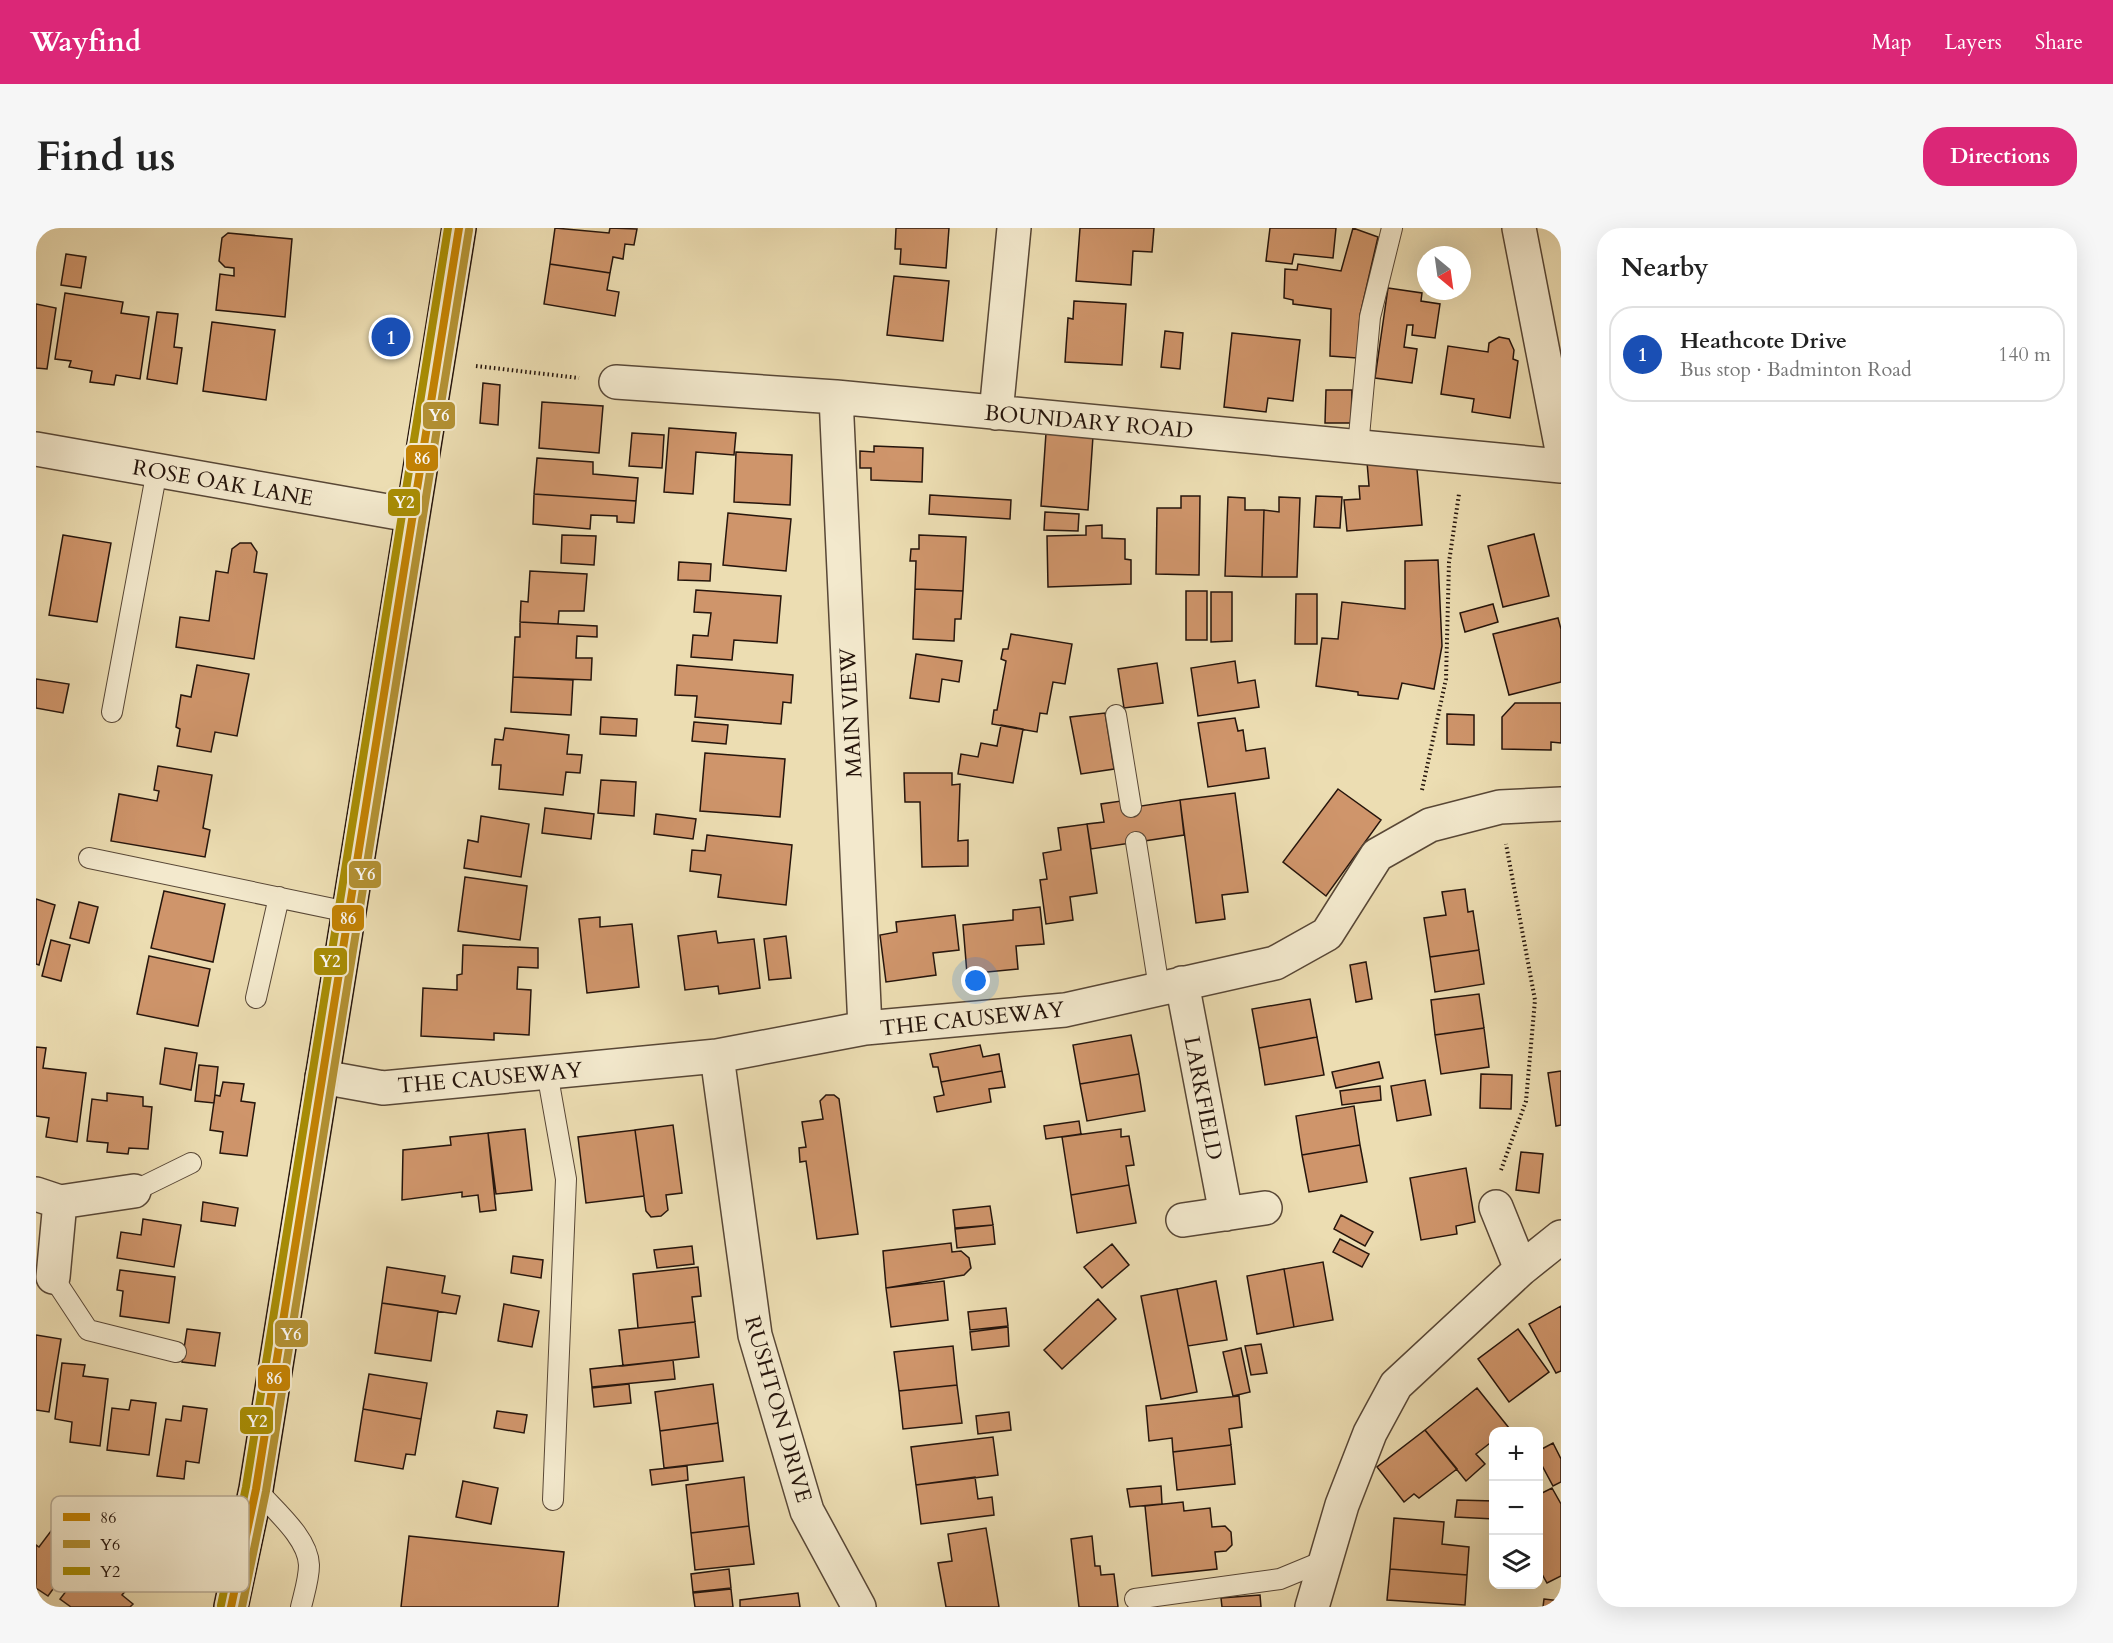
<!DOCTYPE html>
<meta charset="utf-8">
<style>
:root{--surface:#fff;--page:#f6f6f6;--text:#222;--muted:#767676;--line:#e0e0e0;--accent:#db2777}
body{margin:0;font-family:Cardo,serif;background:var(--page);color:var(--text)}
.controls{position:absolute;right:18px;bottom:18px;display:grid;overflow:hidden;border-radius:12px;box-shadow:0 6px 24px #0002}
.controls button{width:54px;height:54px;display:grid;place-items:center;padding:0;border:0;border-bottom:2px solid var(--line);background:var(--surface);color:var(--text);font:30px sans-serif}
.compass{position:absolute;left:1381px;top:18px;width:54px;height:54px;border-radius:50%;background:var(--surface);box-shadow:0 6px 24px #0002;rotate:151deg}
.you{position:absolute;left:940px;top:753px;width:21px;height:21px;margin:-15px;border:4px solid #fff;border-radius:50%;background:#1a73e8;box-shadow:0 0 0 9px #1a73e833}
.badge{display:grid;place-items:center;width:39px;height:39px;border-radius:50%;background:var(--accent);color:#fff;font-size:20px;font-weight:700}
.pin{position:absolute;translate:-50% -50%;border:3px solid #fff;box-shadow:0 2px 6px #0006}
.list{margin:0;padding:0;list-style:none}
h2{display:flex;justify-content:space-between;align-items:center;height:78px;margin:0;padding:0 24px;font-size:26px}
h2 small{font-size:20px;font-weight:400;color:var(--muted)}
.list li{display:grid;grid-template-columns:39px 1fr auto;gap:18px;align-items:center;box-sizing:border-box;height:96px;margin:0 12px 12px;padding:0 12px;border:2px solid var(--line);border-radius:24px}
.list b{display:block;font-size:22px;white-space:nowrap}
.list p{margin:0;font-size:20px;white-space:nowrap;color:var(--muted)}
.list em{font-size:20px;font-style:normal;color:var(--muted)}
.icon{flex:none;width:33px;height:33px;fill:none;stroke:currentColor;stroke-width:2;stroke-linecap:round;stroke-linejoin:round}
.map{position:relative;flex:none;width:1525px;height:1379px;overflow:hidden;border-radius:24px}
header{display:flex;align-items:center;gap:36px;box-sizing:border-box;height:84px;padding:0 30px;background:var(--accent);color:#fff}
header strong{font-size:28px}
nav{display:flex;gap:33px;margin-inline-start:auto;font-size:21px}
.intro{display:flex;align-items:center;justify-content:space-between;box-sizing:border-box;height:144px;padding:0 36px}
h1{margin:0;font-size:42px}
.button{padding:15px 27px;border-radius:24px;background:var(--accent);color:#fff;font-size:21px;font-weight:700}
main{display:flex;gap:36px;padding:0 36px}
aside{flex:1;background:var(--surface);border-radius:24px;box-shadow:0 6px 24px #0002}
.map>svg:first-child{display:block}
</style>
<header>
<strong>Wayfind</strong>
<nav><a>Map</a><a>Layers</a><a>Share</a></nav>
</header>
<div class="intro"><h1>Find us</h1><a class="button">Directions</a></div>
<main>
<div class="map">
<svg width="1525" height="1379" viewBox="0 0 1525 1379">
<rect width="100%" height="100%" fill="#ecddb2"/>
<filter id="stains"><feTurbulence type="fractalNoise" baseFrequency=".00333" numOctaves="4"/><feColorMatrix values="0 0 0 0 .2 0 0 0 0 .09 0 0 0 0 .02 0 0 0 .5 -.17"/></filter>
<radialGradient id="worn" r=".72"><stop offset=".6" stop-color="#630" stop-opacity="0"/><stop offset="1" stop-color="#630" stop-opacity=".3"/></radialGradient>
<path fill="#cf956b" stroke="#26150c" stroke-width="1.5" d="M519 0 573 5 574 0 601 1 598 17 589 16 587 31 577 29 574 45 514 36Z
M860 0H913L910 40 864 36 865 21H859Z
M1044 0H1118L1116 24 1097 23 1095 57 1040 53Z
M1234 0H1300L1297 30 1258 26 1256 36 1230 33Z
M1317 0 1342 9 1324 87 1321 130 1294 128 1295 81 1257 76V72L1248 70 1249 41 1261 42 1262 36 1305 43Z
M192 5 256 11 249 89 180 82 184 46 198 48V40L189 39 183 33 186 10Z
M30 26 50 29 45 60 25 57Z
M514 36 574 45 571 62 583 64 579 88 508 76Z
M858 48 913 53 907 113 851 107Z
M1352 60 1386 65 1385 73 1404 76 1399 110 1376 107 1377 97H1371L1368 119 1381 121 1376 155 1339 150Z
M29 65 87 74 85 85 113 89 104 151 80 147 78 157 54 154 56 143 33 139 35 133 19 131Z
M1038 73 1090 76 1086 137 1029 134 1032 90 1037 91Z
M0 76 20 80 11 141 0 140Z
M121 84 142 86 138 119 146 120 141 156 111 151Z
M176 94 239 102 230 172 167 163Z
M1129 103 1147 105 1144 141 1125 139Z
M1196 105 1264 112 1257 173 1232 170 1230 184 1188 179Z
M1463 109 1473 111 1478 122 1477 131 1482 133 1474 190 1436 184 1438 171 1405 166 1412 118 1452 124 1453 115Z
M447 155 464 157 462 197 444 195Z
M1290 162H1316L1315 195H1289Z
M506 174 567 178 563 225 503 220Z
M633 200 700 205 698 227 660 224 657 266 628 264Z
M596 205 628 207 626 240 593 238Z
M1010 205 1057 208 1052 282 1005 278Z
M838 218 887 220 886 254 835 252V240H824V223L838 224Z
M700 224 756 227 754 277 698 274Z
M501 230 557 234V246L602 250 600 273 498 266Z
M1380 230 1386 297 1311 303 1308 272 1324 271 1323 258H1333L1331 234Z
M498 266 600 273 598 295 581 294V288L555 287 554 301 497 296Z
M894 267 975 272 974 291 893 286Z
M1145 268H1164L1163 347 1120 346 1121 280H1145Z
M1280 268 1306 269 1304 300 1278 299Z
M1192 269 1209 270V282H1228L1226 349 1189 348Z
M1243 269 1264 270 1261 349H1226L1228 282 1243 284Z
M1009 284 1043 286 1042 303 1008 302Z
M692 285 755 291 750 343 687 337Z
M1066 297V310L1089 311V331L1095 332V356L1012 359 1011 308 1050 307V298Z
M1498 306 1513 368 1467 379 1452 318Z
M27 307 75 315 61 394 13 387Z
M526 307 560 308 558 337 525 335Z
M883 307 930 309 927 363 879 361 880 333H874L875 321H883Z
M204 315H215L221 324 218 344 231 346 218 431 140 419 144 389 173 393 180 343 192 345 196 321Z
M1402 332 1406 418 1398 461 1366 455 1362 471 1322 467V464L1280 458 1286 410 1302 411 1306 374 1369 381V333Z
M643 334 675 336 674 353 642 352Z
M494 343 551 346 548 383H523L522 396 484 394 485 373 492 374Z
M879 361 927 363 925 391H919L918 413 877 411Z
M660 362 745 368 741 415 698 412 696 432 655 429 657 407 672 408 675 385 658 384Z
M1150 363H1171V412H1150Z
M1175 364H1196V413L1175 414Z
M1260 366H1281V416H1259Z
M1457 376 1462 394 1429 404 1424 385Z
M1522 390 1525 401V454L1473 467 1457 406Z
M484 394 561 398V409L541 408 540 430H556L555 452 477 449 479 409H484Z
M975 406 1036 416 1029 456 1017 454 1011 486 1004 485 1001 504 956 496 958 482H961L970 433 965 431 967 421H972Z
M880 426 926 433 923 454 906 451 903 474 874 470Z
M1199 433 1202 455 1219 452 1223 479 1162 488 1155 440Z
M1121 435 1127 475 1088 480 1082 441Z
M161 437 213 446 201 508 179 504 175 524 141 518 144 501 140 499 145 467 155 469Z
M641 437 757 447 755 475 747 474 745 496 659 489 661 468 639 467Z
M477 449 537 452 535 487 475 484Z
M0 451 33 456 27 485 0 480Z
M1479 475H1525V515L1515 514V522L1466 521V489Z
M1069 485 1078 541 1045 546 1034 489Z
M1411 486 1438 487V517L1411 516Z
M565 489 601 491 600 508 564 506Z
M1199 490 1202 503 1207 502 1210 523 1229 520 1233 550 1172 559 1162 495Z
M658 494 692 497 690 516 656 513Z
M965 497 987 501 977 555 922 546 925 526 942 529 945 515 961 518Z
M469 500 533 507 531 526 546 527 544 545 530 544 527 567 463 561 465 537H456L459 511 467 512Z
M669 525 749 531 744 589 664 583Z
M122 538 176 547 167 600 174 602 169 629 75 613 83 566 121 573 123 563 118 562Z
M868 545H916V557L924 556 922 613 932 612V638L886 639 884 574H869Z
M565 552 600 554 598 588 562 585Z
M1302 561 1345 592 1290 668 1247 634Z
M1199 565 1212 664 1186 667 1189 691 1160 695 1144 572Z
M1144 572 1148 607 1055 621 1051 596 1068 594 1065 576 1085 573 1086 581Z
M509 580 558 586 555 611 506 605Z
M620 586 660 591 657 611 618 606Z
M445 588 493 596 485 649 428 640 432 612 442 614Z
M1051 596 1061 665 1034 669 1037 692 1010 696 1004 652 1011 651 1007 625 1025 622 1022 600Z
M671 607 756 617 750 677 682 669 685 647 654 643 656 622 669 623Z
M429 649 491 658 484 712 422 703Z
M1429 661 1432 684 1437 683 1443 722 1394 729 1388 690 1410 687 1406 664Z
M128 663 189 676 177 734 115 720Z
M0 671 19 677 3 737 0 736Z
M43 674 62 679 53 715 34 710Z
M1004 679 1008 716 980 718 982 741 931 746 927 697 977 692V682Z
M919 687 923 722 897 725 900 747 850 754 844 707 861 704 860 694Z
M564 689V699L596 696 603 759 551 765 543 691Z
M680 703 682 715 718 711 724 760 683 766 682 758 649 762 642 708Z
M750 708 755 750 733 752 728 711Z
M15 712 34 717 25 753 6 748Z
M427 717 502 720V740L482 739 481 761 495 762 493 807 458 805V812L385 808 387 760 421 762V747L426 746Z
M1443 722 1448 756 1399 764 1394 729Z
M113 728 174 741 162 798 101 786Z
M1330 734 1336 771 1320 774 1314 737Z
M1443 766 1448 800 1399 807 1395 772Z
M1274 771 1281 809 1223 820 1216 781Z
M1448 800 1453 839 1405 846 1399 807Z
M1095 807 1103 846 1044 856 1037 817Z
M1281 809 1288 847 1229 857 1223 820Z
M944 817 947 829 963 826 966 843 905 854 902 839H897L894 826Z
M0 819 10 820 7 840 50 845 41 914 10 909 13 890 0 888Z
M129 820 161 825 155 862 124 856Z
M1343 834 1347 850 1300 860 1296 844Z
M163 837 182 839 178 875 159 873Z
M966 843 969 859 953 861 955 874 901 884 898 869 908 867 905 854Z
M1525 843V897L1520 898 1512 845Z
M1103 846 1109 883 1051 893 1044 856Z
M1445 846 1476 847 1475 881 1444 880Z
M1389 852 1395 887 1361 893 1355 858Z
M187 854 208 856 205 873 219 875 211 928 184 925 187 904 174 902 179 867 184 868Z
M1344 858 1345 872 1306 877 1304 863Z
M71 865 107 869V878L116 879 112 921 93 920 92 926 71 924 72 915 51 913 56 871 71 873Z
M790 867H798L803 871 822 1006 781 1011 770 933 764 934 763 920 770 919 766 894 787 891 784 873Z
M1318 878 1324 917 1266 927 1260 888Z
M1043 893 1045 906 1010 911 1008 898Z
M637 897 646 965 630 967 632 982 625 988 615 989 610 983 599 902Z
M489 901 496 962 460 966 452 905Z
M1085 901V909L1093 908 1098 937 1090 938 1093 957 1035 967 1026 909Z
M599 902 608 968 550 975 542 909Z
M452 905 460 982 444 984 442 967 426 969V964L366 972 367 922 415 917 414 909Z
M1324 917 1331 954 1273 964 1266 927Z
M1485 924 1507 926 1503 965 1480 962Z
M1430 940 1439 994 1420 998 1421 1006 1385 1012 1374 950Z
M1093 957 1100 995 1041 1005 1035 967Z
M167 974 202 980 199 998 165 993Z
M954 978 957 997 919 1000 917 982Z
M1305 987 1337 1004 1329 1018 1298 1001Z
M107 991 145 997 138 1039 81 1030 85 1004 105 1007Z
M957 997 959 1016 921 1020 919 1001Z
M1304 1011 1333 1026 1326 1039 1297 1024Z
M915 1015 916 1024 925 1023 933 1030 935 1040 928 1047 850 1060 847 1023Z
M1076 1016 1093 1037 1066 1060 1048 1039Z
M656 1018 658 1036 621 1040 618 1022Z
M477 1028 507 1032 505 1050 475 1045Z
M1287 1034 1297 1092 1258 1099 1248 1041Z
M351 1039 409 1048 406 1065 424 1068 420 1086 346 1075Z
M662 1039 665 1068 656 1069 659 1094 602 1100 597 1046Z
M1248 1041 1258 1099 1221 1106 1211 1048Z
M84 1042 139 1049 133 1095 84 1088 87 1063 81 1062Z
M908 1053 912 1092 855 1099 850 1060Z
M1180 1053 1191 1112 1152 1118 1141 1061Z
M1141 1061 1161 1164 1125 1171 1105 1068Z
M1062 1071 1080 1091 1026 1141 1008 1122Z
M346 1075 402 1083 395 1133 339 1125Z
M468 1076 503 1083 496 1119 462 1113Z
M1525 1078V1143L1520 1145 1493 1096Z
M970 1080 972 1098 934 1102 932 1084Z
M659 1094 663 1129 587 1138 583 1102Z
M972 1099 973 1118 936 1122 934 1104Z
M151 1101 184 1105 179 1138 146 1134Z
M1482 1101 1513 1144 1473 1174 1442 1131Z
M0 1107 25 1111 13 1184 0 1182Z
M1225 1116 1231 1145 1215 1147 1209 1118Z
M917 1118 921 1157 863 1163 858 1124Z
M1205 1120 1214 1164 1197 1168 1187 1124Z
M637 1132 639 1151 556 1159 554 1141Z
M26 1135 49 1137 47 1148 72 1151 64 1218 34 1214 36 1194 19 1191Z
M333 1146 391 1155 385 1191 327 1181Z
M593 1156 595 1175 558 1179 556 1160Z
M677 1156 682 1195 624 1203 619 1164Z
M921 1157 926 1195 867 1201 863 1163Z
M1441 1160 1473 1200 1469 1204H1458V1212L1440 1226 1449 1236 1430 1253 1389 1202Z
M1203 1168 1206 1199 1193 1201 1195 1217 1137 1224 1136 1210 1113 1213 1110 1178Z
M95 1172 120 1175 113 1227 71 1222 76 1180 93 1182Z
M147 1178 171 1181 163 1235 150 1233 148 1251 121 1248 130 1191 145 1193Z
M327 1181 385 1191 379 1227 370 1226 367 1241 319 1233Z
M461 1183 491 1187 488 1205 458 1200Z
M973 1184 975 1202 942 1206 940 1188Z
M682 1195 687 1233 628 1240 624 1203Z
M1389 1202 1421 1241 1383 1270 1378 1266 1368 1274 1341 1239Z
M957 1209 962 1247 880 1257 875 1219Z
M1517 1215 1525 1231V1254L1517 1258 1502 1230V1223Z
M1195 1217 1199 1256 1141 1262 1137 1224Z
M651 1238 652 1252 616 1257 614 1242Z
M708 1249 713 1298 655 1305 650 1257Z
M939 1249 942 1271 956 1269 958 1287 885 1296 880 1257Z
M427 1253 462 1260 455 1296 420 1289Z
M1125 1258 1126 1276 1094 1279 1091 1261Z
M1516 1260 1525 1276V1348L1511 1355 1502 1339V1267Z
M1421 1272 1458 1273V1291L1419 1289Z
M1147 1274 1148 1283 1174 1280 1176 1299 1189 1298 1195 1304 1196 1317 1190 1323 1179 1324 1181 1341 1116 1348 1109 1278Z
M1358 1290 1408 1294 1406 1316 1433 1319 1431 1347 1354 1341Z
M713 1298 718 1336 659 1342 655 1305Z
M950 1300 963 1379H910L902 1335 916 1333 912 1306Z
M15 1303 33 1316 22 1331 33 1339 12 1368 0 1360V1317L3 1319Z
M373 1308 528 1324 522 1379H365Z
M1056 1308 1059 1338H1064L1065 1347 1078 1346 1082 1379H1043L1035 1311Z
M48 1340 65 1353 71 1344 92 1360 86 1367 97 1376 94 1379H35L24 1371Z
M693 1341 695 1360 657 1364 655 1346Z
M1354 1341 1431 1347 1429 1377 1351 1372Z
M695 1361 697 1379H659L657 1365Z
M762 1365 764 1379H704V1372Z
M1224 1367 1225 1379H1186L1185 1370Z
M1508 1371 1525 1373V1379H1507Z"/>
<g fill="none" stroke-linecap="round" stroke-linejoin="round">
<g stroke="#584736" stroke-width="22">
<path id="service" d="M1322 219 1334 89 1356 0
M76 484 121 242
M1080 487 1095 579
M1100 614 1123 760
M53 630 312 684
M220 770 243 669
M511 844 530 951 517 1272
M98 963 155 935
M17 1049 52 1102 140 1124
M220 1261C237 1281 272 1309 273 1337 273 1351 268 1366 265 1379
M1099 1371 1244 1351 1290 1332"/>
</g>
<g stroke="#584736" stroke-width="36">
<path id="minor" d="M1483 0 1525 217
M580 154 800 169 1525 238
M800 169 829 800
M960 185 978 0
M0 221 374 287
M1146 755 1190 986
M681 828 719 1107 771 1283 823 1379
M286 849 347 860 681 828 829 800 1029 782 1239 735 1291 706 1341 627 1394 597 1464 579 1525 576
M0 966 24 974 98 963
M1460 979 1485 1041
M1147 992 1229 980
M17 1049 24 974
M1276 1379 1306 1277 1334 1205 1360 1157 1485 1041 1525 1009"/>
</g>
<g stroke="#26150c" stroke-width="36">
<path id="primary" d="M195 1379 220 1261 423 0"/>
</g>
<path stroke="#26150c" stroke-width="4" stroke-dasharray="1.5 3" stroke-linecap="butt" d="M440 138 543 150
M1386 562 1410 451 1413 334 1423 266
M1465 942 1490 873 1499 772 1470 616"/>
<use href="#service" stroke="#f3e9cd" stroke-width="20"/>
<use href="#minor" stroke="#f3e9cd" stroke-width="33"/>
<use href="#primary" stroke="#ecddb2" stroke-width="33"/>
<g stroke="#f3e9cd" stroke-width="12">
<path id="bus-1" d="M195 1379 220 1261 423 0"/>
</g>
<g stroke="#f3e9cd" stroke-width="12">
<path id="bus-2" d="M206 1379 230 1263 433 2"/>
</g>
<g stroke="#f3e9cd" stroke-width="12">
<path id="bus-3" d="M185 1377 210 1259 412 0"/>
</g>
<use href="#bus-1" stroke="#c38203" stroke-width="8"/>
<use href="#bus-2" stroke="#b39133" stroke-width="8"/>
<use href="#bus-3" stroke="#a88d05" stroke-width="8"/>
</g>
<g text-anchor="middle" stroke-width="6" stroke-linejoin="round" paint-order="stroke">
<g font-size="22" fill="#26150c" stroke="#f3e9cd">
<text transform="translate(1053 193) rotate(5)" y="8">BOUNDARY ROAD</text>
<text transform="translate(187 254) rotate(10)" y="8">ROSE OAK LANE</text>
<text transform="translate(814 485) rotate(-93)" y="8">MAIN VIEW</text>
<text transform="translate(936 790) rotate(-6)" y="8">THE CAUSEWAY</text>
<text transform="translate(454 849) rotate(-5)" y="8">THE CAUSEWAY</text>
<text transform="translate(1168 870) rotate(79)" y="8">LARKFIELD</text>
<text transform="translate(743 1181) rotate(74)" y="8">RUSHTON DRIVE</text>
</g>
</g>
<rect x="15" y="1268" width="198" height="96" rx="9" fill="#f3e9cd" stroke="#b6a993" stroke-width="1.5"/>
<rect x="27" y="1285" width="27" height="8" fill="#c38203"/>
<rect x="27" y="1312" width="27" height="8" fill="#b39133"/>
<rect x="27" y="1339" width="27" height="8" fill="#a88d05"/>
<g font-size="16" fill="#26150c">
<text x="64" y="1295">86</text>
<text x="64" y="1322">Y6</text>
<text x="64" y="1349">Y2</text>
</g>
<g stroke="#f3e9cd" stroke-width="2">
<rect x="386" y="173" width="34" height="29" rx="6" fill="#b39133"/>
<rect x="369" y="216" width="34" height="28" rx="6" fill="#c38203"/>
<rect x="351" y="260" width="34" height="29" rx="6" fill="#a88d05"/>
<rect x="312" y="632" width="34" height="29" rx="6" fill="#b39133"/>
<rect x="295" y="676" width="34" height="28" rx="6" fill="#c38203"/>
<rect x="277" y="719" width="35" height="29" rx="6" fill="#a88d05"/>
<rect x="238" y="1091" width="35" height="29" rx="6" fill="#b39133"/>
<rect x="221" y="1136" width="34" height="28" rx="6" fill="#c38203"/>
<rect x="203" y="1178" width="35" height="29" rx="6" fill="#a88d05"/>
</g>
<g font-size="16" text-anchor="middle" font-weight="bold" fill="#fff">
<text x="403" y="193">Y6</text>
<text x="386" y="236">86</text>
<text x="368" y="280">Y2</text>
<text x="329" y="652">Y6</text>
<text x="312" y="696">86</text>
<text x="294" y="739">Y2</text>
<text x="255" y="1112">Y6</text>
<text x="238" y="1156">86</text>
<text x="221" y="1199">Y2</text>
</g>
<rect width="100%" height="100%" filter="url(#stains)"/>
<rect width="100%" height="100%" fill="url(#worn)"/>
</svg>
<div class="controls">
<button>+</button>
<button>−</button>
<button><svg class="icon" aria-label="layers" viewBox="0 0 24 24"><path d="M12 4l9 5-9 5-9-5zM3 14l9 5 9-5"/></svg></button>
</div>
<svg class="compass" viewBox="-18 -18 36 36"><path d="M0-13l5 13h-10z" fill="#e53935"/><path d="M0 13l5-13h-10z" fill="#767676"/></svg>
<div class="you"></div>
<div class="pin badge" style="left:355px;top:109px;background:#1a4fb4">1</div>
</div>
<aside>
<h2>Nearby<small></small></h2>
<ul class="list">
<li><span class="badge" style="background:#1a4fb4">1</span><div><b>Heathcote Drive</b><p>Bus stop · Badminton Road</p></div><em>140 m</em></li>
</ul>
</aside>
</main>
